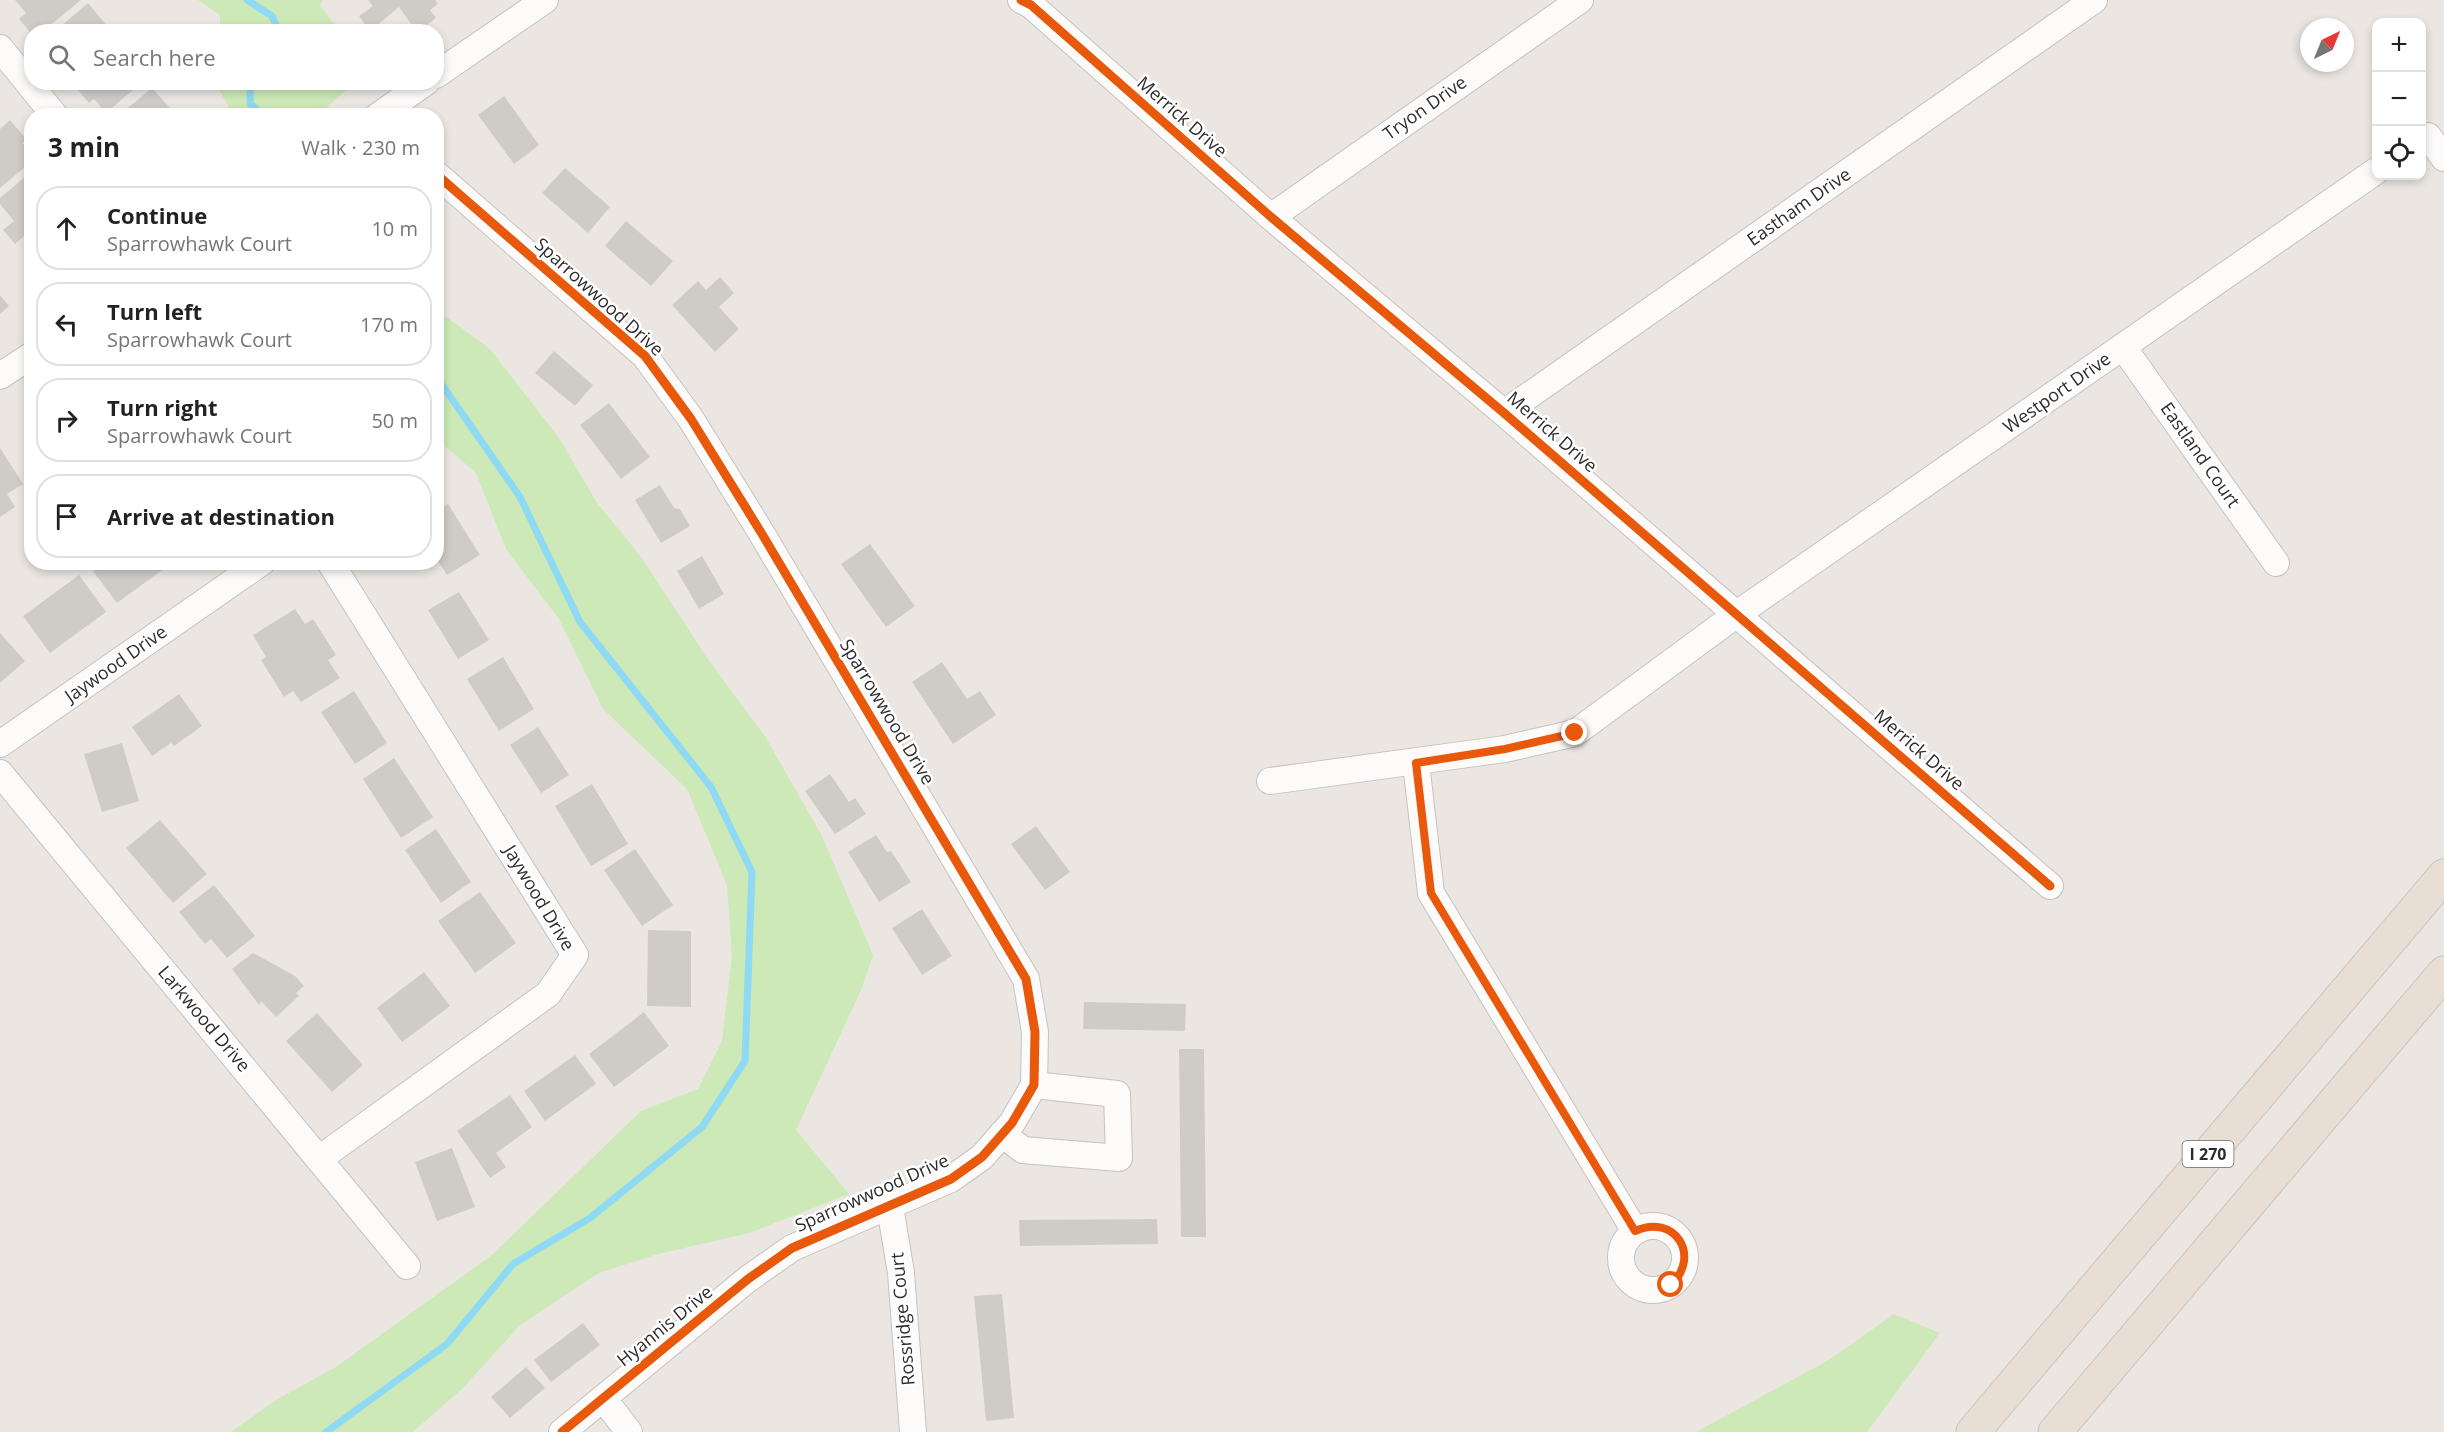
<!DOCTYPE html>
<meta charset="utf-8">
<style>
:root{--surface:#fff;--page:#f6f6f6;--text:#222;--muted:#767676;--line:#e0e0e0}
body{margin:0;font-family:"Open Sans",sans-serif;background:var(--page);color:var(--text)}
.controls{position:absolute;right:18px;top:18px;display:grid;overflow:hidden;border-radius:12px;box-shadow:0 3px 9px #0003}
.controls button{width:54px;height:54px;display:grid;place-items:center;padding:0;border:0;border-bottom:2px solid var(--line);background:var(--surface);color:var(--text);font:30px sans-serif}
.compass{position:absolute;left:2300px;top:18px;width:54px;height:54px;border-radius:50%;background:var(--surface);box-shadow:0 3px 9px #0003;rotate:43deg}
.stop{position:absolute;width:18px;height:18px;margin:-14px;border:4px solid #ea580c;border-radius:50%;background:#fff}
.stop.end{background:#ea580c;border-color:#fff;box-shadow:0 2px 6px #0008}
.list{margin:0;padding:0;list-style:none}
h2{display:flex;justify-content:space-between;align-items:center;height:78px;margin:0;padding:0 24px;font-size:26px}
h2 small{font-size:20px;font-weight:400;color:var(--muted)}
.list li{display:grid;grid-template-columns:39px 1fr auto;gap:18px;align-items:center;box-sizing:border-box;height:84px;margin:0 12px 12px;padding:0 12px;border:2px solid var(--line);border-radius:24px}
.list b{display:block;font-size:22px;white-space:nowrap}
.list p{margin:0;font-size:20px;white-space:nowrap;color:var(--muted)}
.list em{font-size:20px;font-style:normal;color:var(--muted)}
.icon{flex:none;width:33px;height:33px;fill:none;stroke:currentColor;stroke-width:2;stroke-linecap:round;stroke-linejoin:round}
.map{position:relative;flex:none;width:2444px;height:1432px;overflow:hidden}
.search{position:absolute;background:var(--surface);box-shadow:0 3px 9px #0003;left:24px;top:24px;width:420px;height:66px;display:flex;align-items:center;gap:15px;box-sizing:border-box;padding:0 21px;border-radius:24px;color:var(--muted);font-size:22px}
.panel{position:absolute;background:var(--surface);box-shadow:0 3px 9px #0003;left:24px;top:108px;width:420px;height:462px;border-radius:24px}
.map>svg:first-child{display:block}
</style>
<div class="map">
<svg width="2444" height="1432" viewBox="0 0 2444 1432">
<rect width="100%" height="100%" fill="#ebe6e1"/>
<path fill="#cce9b7" d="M198 0H323L320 6 340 31H220V15Z
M220 83V82L354 83 317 116 233 115 220 91Z
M437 310 490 349 559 438 597 503 642 558 707 658 766 738 822 836 873 955 861 990 796 1130 849 1194 749 1233 658 1254 599 1273 520 1325 463 1388 413 1432H231L276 1400 336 1367 492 1255 641 1111 698 1089 722 1041 732 955 727 885 687 789 603 709 559 619 506 549 476 473 437 439Z
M1894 1314 1940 1333 1867 1432H1696L1829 1360Z"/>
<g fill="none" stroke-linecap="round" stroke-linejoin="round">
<path stroke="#8ed9f3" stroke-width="7" d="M247 0 272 16 279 32
M250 82V103L263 116
M326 1432 447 1344 513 1264 590 1218 702 1127 745 1061 752 872 711 787 580 622 520 497 436 376"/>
</g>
<path fill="#cfccc8" d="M15 0H81L42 32H30L19 19 26 13Z
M368 0H435L438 4 430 10 436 18 417 32 399 7 370 31 359 16 373 6Z
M88 3 112 32H54Z
M77 82H142L106 113 94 99 89 103 74 85Z
M152 88 177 116H118Z
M504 96 539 145 514 164 478 115Z
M10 120 27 140 22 143 32 152V161L0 188V129Z
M565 168 610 207 588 233 542 193Z
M32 171V229L15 244 3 230 14 221 0 204V198Z
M626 221 673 261 651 286 605 246Z
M720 277 734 293 719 307 739 329 715 352 672 305 698 281 706 290Z
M0 295 9 306 0 314Z
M554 351 593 385 575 406 535 373Z
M609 403 650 457 621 479 580 425Z
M32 426V441L24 430Z
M0 448 23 484 7 494 15 507 0 517Z
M660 485 674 508 680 509 690 526 661 543 635 500Z
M448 504 480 555 447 575 436 558V511Z
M870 544 915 606 886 627 841 564Z
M702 556 724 594 699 609 677 571Z
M105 562H173L117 603 93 571Z
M79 575 106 612 50 653 23 616Z
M459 592 489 640 458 659 428 610Z
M295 609 305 624 313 619 336 655 328 660 340 678 301 702 293 691 284 697 261 660 266 657 253 635Z
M0 633 25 661 0 683Z
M503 657 534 709 499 731 467 679Z
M942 662 967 699 980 691 996 715 953 744 912 682Z
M354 691 387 743 355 764 321 712Z
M179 694 202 726 174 746 171 743 152 756 132 727Z
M538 727 569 775 541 793 510 745Z
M122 743 139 801 102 812 84 754Z
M394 758 433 817 401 838 363 779Z
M830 774 849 802 855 798 866 814 835 834 805 791Z
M592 784 628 844 591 866 555 806Z
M160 820 207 874 173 903 126 848Z
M1036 826 1070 872 1045 890 1011 844Z
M436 829 471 882 441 903 405 850Z
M876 835 887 852 891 851 911 882 879 902 848 852Z
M635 849 673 905 642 926 604 870Z
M214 885 255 936 227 958 211 939 205 944 179 912Z
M480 892 516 943 475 973 438 921Z
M922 909 952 956 922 975 892 928Z
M648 930 691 931V1007L647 1006Z
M253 953 295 976 304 986 296 993 299 996 276 1017 261 1001 259 1005 232 969Z
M424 972 450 1006 402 1042 377 1008Z
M1084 1002 1186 1004 1185 1031 1083 1029Z
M644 1012 669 1046 614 1087 589 1054Z
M317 1013 363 1065 332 1092 286 1041Z
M1179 1049H1204L1206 1237H1181Z
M575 1055 596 1084 545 1121 524 1091Z
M510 1095 532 1127 496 1153 506 1167 490 1178 457 1131Z
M452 1148 475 1207 437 1221 415 1162Z
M1157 1219 1158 1244 1020 1246 1019 1220Z
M1002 1294 1014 1418 986 1421 974 1296Z
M583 1323 600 1345 551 1382 534 1360Z
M526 1367 545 1388 510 1418 491 1397Z"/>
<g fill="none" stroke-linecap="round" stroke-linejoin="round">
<g stroke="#c4c2c3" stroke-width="28">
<path id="minor" d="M1021 0 1031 5 1271 217 1504 413 2050 886
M0 48 55 116
M436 75 545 0
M378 116 426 82
M2428 136 2444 158
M436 174 645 356 691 419 762 534 1026 979 1035 1032 1034 1085 1012 1123 982 1157 951 1179 792 1248 748 1279 562 1432
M1271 217 1580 0
M2123 347 2276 563
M0 376 32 355
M1504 413 2094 0
M0 744 262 562
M1416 763 1431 893 1635 1231
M0 773 407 1266
M1270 781 1505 749 1575 733 1737 614 2376 171
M1002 1134 1023 1150 1119 1158 1117 1094 1034 1085
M319 1159 548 994 575 955 330 562
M890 1207 901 1273 913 1432
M1621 1258a32 32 0 1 1 64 0a32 32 0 1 1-64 0Z
M603 1398 629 1432"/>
</g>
<g stroke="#c6c4c2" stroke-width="35">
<path id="highway" d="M1973 1432 2444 876
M2055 1432 2444 973"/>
</g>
<use href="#minor" stroke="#fcfbfa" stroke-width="26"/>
<use href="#highway" stroke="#e9ded4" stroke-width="33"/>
<g stroke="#fff" stroke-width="13">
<path id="cycleway" d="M1021 0 1031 5 1271 217 1504 413 2050 886
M436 174 645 356 691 419 762 534 1026 979 1035 1032 1034 1085 1012 1123 982 1157 951 1179 792 1248 748 1279 562 1432"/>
</g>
<use href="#cycleway" stroke="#e8590c" stroke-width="9"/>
</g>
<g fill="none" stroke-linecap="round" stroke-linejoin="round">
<path stroke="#ea580c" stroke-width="8" d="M1575 733 1505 749 1416 763 1431 893 1635 1231C1674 1213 1702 1255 1671 1285"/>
</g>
<g text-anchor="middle" stroke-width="5" stroke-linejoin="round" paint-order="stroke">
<rect fill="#fff" stroke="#6b6b6b" stroke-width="1.5" x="2182.5" y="1141" width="51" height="26" rx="4.5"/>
<g font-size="16" font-weight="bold" fill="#2c2c2c">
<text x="2208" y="1160">I 270</text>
</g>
<g font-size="18" fill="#2c2c2c" stroke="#fff">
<text transform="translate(1425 108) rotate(-35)" y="6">Tryon Drive</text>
<text transform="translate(1182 117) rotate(41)" y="6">Merrick Drive</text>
<text transform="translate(1799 207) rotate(-35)" y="6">Eastham Drive</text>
<text transform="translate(599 297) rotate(42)" y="6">Sparrowwood Drive</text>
<text transform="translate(2057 393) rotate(-35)" y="6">Westport Drive</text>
<text transform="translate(1552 432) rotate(41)" y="6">Merrick Drive</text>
<text transform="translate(2200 455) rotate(55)" y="6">Eastland Court</text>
<text transform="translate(116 664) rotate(-35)" y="6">Jaywood Drive</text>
<text transform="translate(887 712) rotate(59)" y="6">Sparrowwood Drive</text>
<text transform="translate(1919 750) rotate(41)" y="6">Merrick Drive</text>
<text transform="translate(539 898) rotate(59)" y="6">Jaywood Drive</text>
<text transform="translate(204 1019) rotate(50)" y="6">Larkwood Drive</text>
<text transform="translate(872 1193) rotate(-24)" y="6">Sparrowwood Drive</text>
<text transform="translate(903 1319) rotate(-95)" y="6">Rossridge Court</text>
<text transform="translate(665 1326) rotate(-39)" y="6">Hyannis Drive</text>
</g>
</g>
</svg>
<div class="controls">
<button>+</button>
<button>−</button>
<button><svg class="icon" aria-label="locate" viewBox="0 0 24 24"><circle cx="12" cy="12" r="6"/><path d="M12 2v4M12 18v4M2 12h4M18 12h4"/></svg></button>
</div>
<svg class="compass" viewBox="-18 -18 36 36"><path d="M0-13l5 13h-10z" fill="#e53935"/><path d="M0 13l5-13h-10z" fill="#767676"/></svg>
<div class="stop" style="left:1671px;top:1285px"></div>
<div class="stop end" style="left:1575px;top:733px"></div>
<div class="search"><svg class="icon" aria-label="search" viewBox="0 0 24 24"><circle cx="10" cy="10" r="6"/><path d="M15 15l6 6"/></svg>Search here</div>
<section class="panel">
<h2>3 min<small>Walk · 230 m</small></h2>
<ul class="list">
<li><svg class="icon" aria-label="ahead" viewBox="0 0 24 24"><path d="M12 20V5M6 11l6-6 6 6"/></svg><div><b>Continue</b><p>Sparrowhawk Court</p></div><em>10 m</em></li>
<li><svg class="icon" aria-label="left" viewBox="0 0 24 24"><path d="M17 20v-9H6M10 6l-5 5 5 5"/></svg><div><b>Turn left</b><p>Sparrowhawk Court</p></div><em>170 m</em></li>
<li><svg class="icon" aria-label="right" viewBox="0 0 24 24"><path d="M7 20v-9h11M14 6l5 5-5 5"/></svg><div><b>Turn right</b><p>Sparrowhawk Court</p></div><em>50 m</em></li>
<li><svg class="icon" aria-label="arrive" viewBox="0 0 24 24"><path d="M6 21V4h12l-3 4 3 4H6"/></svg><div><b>Arrive at destination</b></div></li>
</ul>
</section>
</div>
